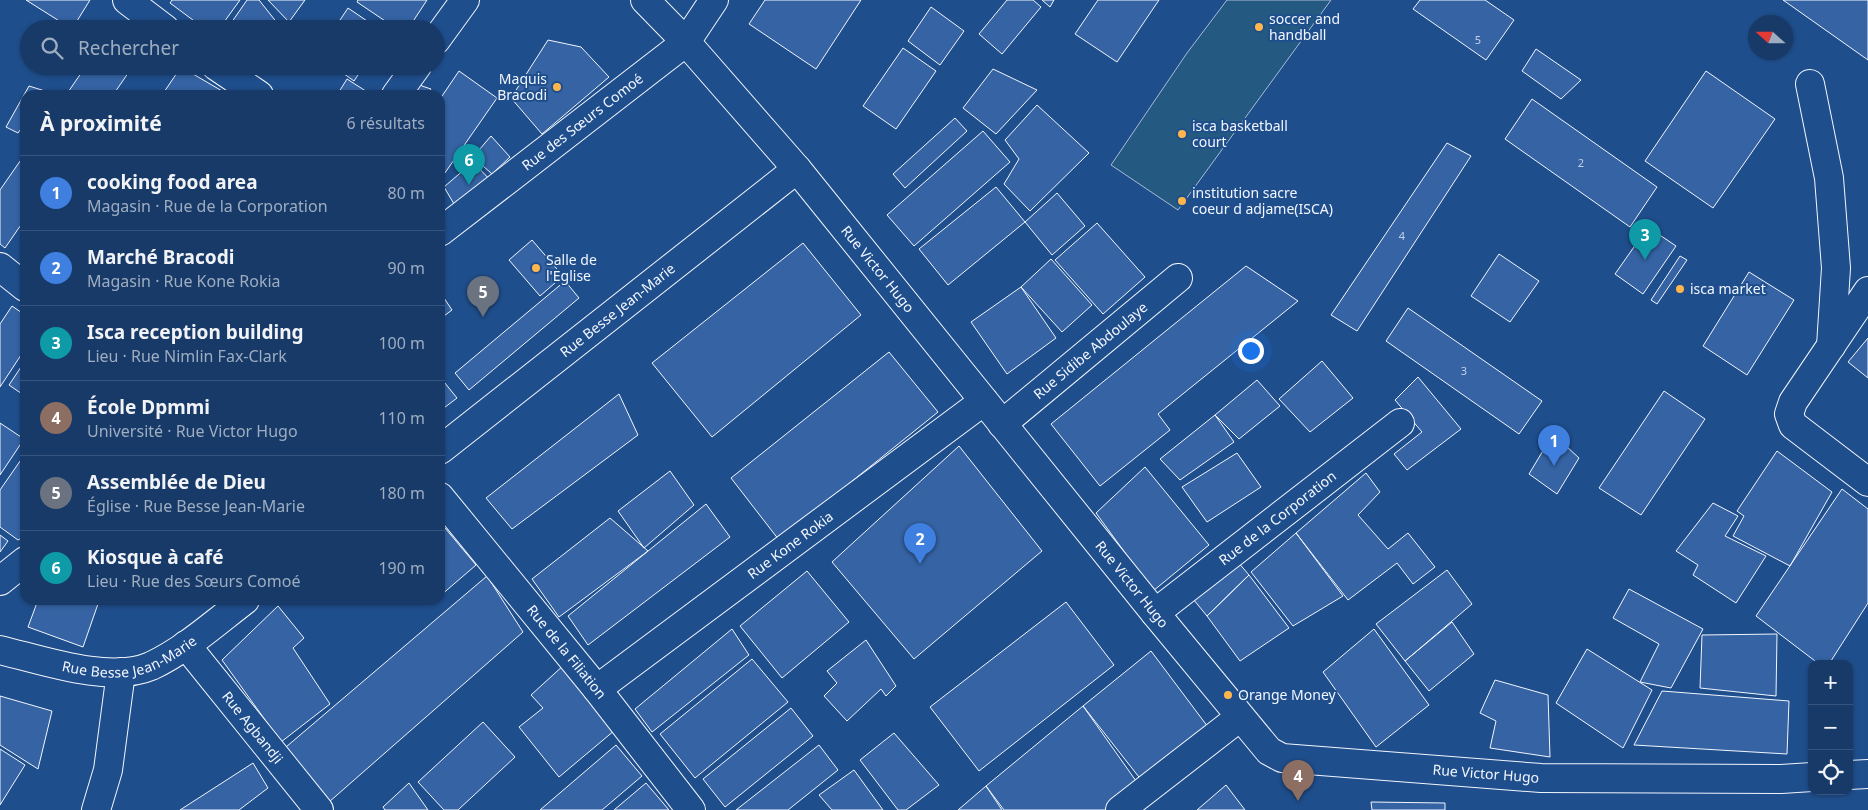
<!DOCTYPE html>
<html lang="fr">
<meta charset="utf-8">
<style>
:root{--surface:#173a69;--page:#20416f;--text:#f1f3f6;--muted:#9eadc0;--line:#36547d;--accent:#d6ab8b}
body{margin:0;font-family:"Noto Sans",sans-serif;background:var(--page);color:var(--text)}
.controls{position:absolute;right:15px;bottom:15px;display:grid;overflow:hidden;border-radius:10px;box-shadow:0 1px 4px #0004}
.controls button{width:45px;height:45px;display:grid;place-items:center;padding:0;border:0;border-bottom:1px solid var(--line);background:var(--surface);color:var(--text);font:25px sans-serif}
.compass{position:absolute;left:1748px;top:15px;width:45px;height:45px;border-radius:50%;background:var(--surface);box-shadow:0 1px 4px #0004;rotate:291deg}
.you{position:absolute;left:1250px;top:350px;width:18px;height:18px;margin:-12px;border:4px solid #fff;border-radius:50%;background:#1a73e8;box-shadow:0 0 0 8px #1a73e833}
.badge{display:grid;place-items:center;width:32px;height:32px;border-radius:50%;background:var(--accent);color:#fff;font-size:16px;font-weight:700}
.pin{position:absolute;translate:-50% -41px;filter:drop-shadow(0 1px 2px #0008)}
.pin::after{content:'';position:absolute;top:26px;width:18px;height:15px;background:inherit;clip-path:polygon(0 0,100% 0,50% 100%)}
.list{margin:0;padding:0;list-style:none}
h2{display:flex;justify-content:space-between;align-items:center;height:65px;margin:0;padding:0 20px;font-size:21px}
h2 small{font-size:16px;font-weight:400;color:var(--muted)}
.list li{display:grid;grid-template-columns:32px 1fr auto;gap:15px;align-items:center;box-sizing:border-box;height:75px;padding:0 20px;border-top:1px solid var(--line)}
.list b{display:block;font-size:19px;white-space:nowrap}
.list p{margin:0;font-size:16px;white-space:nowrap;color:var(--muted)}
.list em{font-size:16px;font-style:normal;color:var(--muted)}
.icon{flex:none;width:28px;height:28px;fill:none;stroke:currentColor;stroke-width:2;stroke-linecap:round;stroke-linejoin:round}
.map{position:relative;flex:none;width:1868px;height:810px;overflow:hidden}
.search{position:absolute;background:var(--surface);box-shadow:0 1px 4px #0004;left:20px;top:20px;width:425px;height:55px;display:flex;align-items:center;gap:12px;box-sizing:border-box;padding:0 18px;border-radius:28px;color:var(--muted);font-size:19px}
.panel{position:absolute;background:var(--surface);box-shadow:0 1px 4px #0004;left:20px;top:90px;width:425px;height:515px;border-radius:15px}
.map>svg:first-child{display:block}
</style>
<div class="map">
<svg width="1868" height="810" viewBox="0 0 1868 810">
<rect width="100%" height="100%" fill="#1f4e8c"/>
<path fill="#245a82" stroke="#a8bbd7" d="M1227 0H1331L1178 210 1111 165 1187 53Z"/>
<path fill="#3563a3" stroke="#f2f6ff" d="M26 0H90L72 29Z
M172 0H240L219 29H205L170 3Z
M247 0H259L282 29H227Z
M268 0H305L289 22Z
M358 0H427L408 29H397L357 2Z
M765 0H861L816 69 749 24Z
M1007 0H1033L1041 7 1002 54 979 34Z
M1042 0H1054L1050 7Z
M1098 0H1159L1117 62 1075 34Z
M1420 0H1485L1514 20 1486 60 1413 9Z
M1783 0H1868V60Z
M931 7 964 31 940 65 908 41Z
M348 8 379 29H334Z
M116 22 127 29H112Z
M548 40 581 47 609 77 542 134 511 98Z
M903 48 936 71 896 129 863 106Z
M1536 49 1581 80 1561 99 1522 71Z
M86 66H133L113 95H66Z
M333 66H364L354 81Z
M181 67 229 95H162Z
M993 69 1037 90 996 134 963 108Z
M459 71 497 98 440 180V99Z
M1706 71 1775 119 1713 208 1645 161Z
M347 79 372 95H337Z
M417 80 422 86 431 89 427 95H406Z
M29 86 45 91 42 95H25V123L18 133 6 127Z
M1532 99 1657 187 1630 227 1505 139Z
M1037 105 1089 153 1030 211 1004 184 1019 159 1005 140Z
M955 118 967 131 905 188 893 174Z
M983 131 1010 162 914 246 887 215Z
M491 136 510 157 492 174 473 157Z
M1447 143 1471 156 1357 331 1331 315Z
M25 154V219L5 248 0 244V190Z
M473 162 494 184 457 209 444 187Z
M996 187 1025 222 948 285 919 249Z
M1057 193 1085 226 1052 255 1025 222Z
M1097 223 1145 277 1103 314 1055 260Z
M1648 227 1676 246 1643 294 1615 274Z
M532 240 563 276 540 296 509 260Z
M803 243 861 315 712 437 652 363Z
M1499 254 1539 281 1510 322 1471 296Z
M1680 256 1687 260 1657 304 1651 300Z
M1051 259 1092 305 1062 332 1021 287Z
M1246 266 1298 301 1158 414 1170 430 1100 486 1051 424Z
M1749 272 1794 300 1747 375 1703 346Z
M565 281 579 298 469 390 455 373Z
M1021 287 1056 338 1007 374 971 322Z
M440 292 452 310 440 319Z
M12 306 25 315V349L0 387V324Z
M1408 308 1542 401 1519 434 1386 341Z
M1868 338V378L1848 362Z
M889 352 938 412 779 540 731 478Z
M25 361V396L9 385Z
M1322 361 1353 398 1310 432 1279 399Z
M440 377 457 398 440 411Z
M1418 377 1461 429 1407 470 1394 454 1422 432 1395 400Z
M1257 380 1280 406 1239 439 1215 415Z
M1664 391 1705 419 1641 515 1599 488Z
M619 394 638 435 512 529 486 498Z
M1215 415 1234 442 1180 480 1160 459Z
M0 423 24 439 0 475Z
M1553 434 1579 458 1557 494 1529 474Z
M959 446 1042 551 914 659 832 562Z
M1777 451 1832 492 1790 566 1733 536 1744 516 1737 511Z
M1237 453 1261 487 1207 522 1182 487Z
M25 454V536L18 540 0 527V490Z
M1145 467 1209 545 1153 591 1096 513Z
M670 471 694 505 644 548 618 511Z
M1366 473 1380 492 1358 515 1388 549 1408 533 1435 567 1413 584 1397 563 1348 600 1296 533Z
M1842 489 1868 509V603L1829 664H1819L1756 616Z
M1713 503 1738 516 1725 536 1766 556 1736 603 1693 575 1698 565 1676 551Z
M706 504 730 537 588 645 568 616Z
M610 518 648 551 559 617 532 579Z
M445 528 476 565 440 596V532Z
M1296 533 1343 596 1293 626 1251 572Z
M0 535 8 541 0 552Z
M1232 555 1249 575 1207 616 1189 594Z
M1447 570 1472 604 1405 661 1376 624Z
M807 571 849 622 782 678 740 626Z
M1249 575 1289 628 1240 661 1207 616Z
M487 576 523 632 329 802 286 747Z
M1629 589 1703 629 1671 688 1640 682 1659 644 1613 618Z
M38 600 99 601 83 647 28 627Z
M1066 602 1114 665 979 771 930 707Z
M278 606 304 638 293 648 330 704 281 742 222 660Z
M1452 622 1474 654 1429 691 1405 661Z
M732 629 749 655 652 732 635 709Z
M1374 629 1429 705 1376 747 1323 672Z
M1777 634 1776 696 1700 688 1702 635Z
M866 640 896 686 886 696 881 689 847 721 824 696 837 683 827 671Z
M1587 649 1652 690 1623 748 1556 703Z
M1151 651 1214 735 1146 786 1083 706Z
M752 659 788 702 695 778 660 734Z
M565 664 615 730 559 777 519 727 543 708 531 695Z
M1495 680 1548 695 1550 757 1490 748 1496 721 1480 713Z
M1662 691 1789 701 1787 754 1634 745Z
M0 696 52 711 38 769 0 745Z
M1083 706 1141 788 1108 810H1004L986 786Z
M791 708 813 736 725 807 703 779Z
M483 722 515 757 458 810H444L418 782Z
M894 733 939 785 906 810H898L860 760Z
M616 745 642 776 602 810H540Z
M819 745 838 770 788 810H736Z
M0 749 25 765 0 805Z
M253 763 268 788 239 810H180Z
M854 770 883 810H832L819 795Z
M409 783 428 810H385L383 807Z
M646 783 669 810H614Z
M1226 785 1245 810H1197Z
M986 786 1002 810H958Z
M1371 802 1445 803V810H1372Z"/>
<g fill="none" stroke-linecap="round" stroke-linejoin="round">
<g stroke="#f2f6ff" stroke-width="30">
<g id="minor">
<path d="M127 0 165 29"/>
<path id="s1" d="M645 0 686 42 797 169 1155 613 1269 751 1282 758 1541 778 1781 779 1812 777"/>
<path d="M436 40 465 0"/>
<path d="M216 66 259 95"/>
<path d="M1810 84 1829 178 1836 268 1831 346"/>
<path d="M396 95 417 66"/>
<path id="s2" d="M440 232 686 42 714 0"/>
<path d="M0 267 25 287"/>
<path d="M1868 291 1793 402 1789 414 1793 425 1868 482"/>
<path id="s3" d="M1002 424 1178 278"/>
<path id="s4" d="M440 450 797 169"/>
<path id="s5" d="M440 497 597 689 691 810"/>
<path d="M0 581 25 561"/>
<path id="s6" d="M1155 613 1400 423"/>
<path id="s7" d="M186 645 319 810"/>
<path id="s8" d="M0 650C42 660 109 684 151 666 185 650 215 623 245 600"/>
<path id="s9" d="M597 689 984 401"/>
<path d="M1849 775 1868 774"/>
<path d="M96 810 108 770 121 672"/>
<path d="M1120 810 1240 717"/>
</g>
</g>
<use href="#minor" stroke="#1f4e8c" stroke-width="28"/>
</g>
<g fill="#ffb74d" stroke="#1f4e8c" stroke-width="2">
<circle cx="1259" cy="27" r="5"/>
<circle cx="557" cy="87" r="5"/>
<circle cx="1182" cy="134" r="5"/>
<circle cx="1182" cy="201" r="5"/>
<circle cx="536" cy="268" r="5"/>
<circle cx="1680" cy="289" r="5"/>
<circle cx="1228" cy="695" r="5"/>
</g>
<g text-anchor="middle" stroke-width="4" stroke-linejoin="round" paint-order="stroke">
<g font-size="11" fill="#c3d1e8">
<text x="1478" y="44">5</text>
<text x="1581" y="167">2</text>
<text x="1402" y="240">4</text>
<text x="1464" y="375">3</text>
</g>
<g font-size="14" fill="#f2f6ff" stroke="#1f4e8c" text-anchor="start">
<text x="1269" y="24">soccer and<tspan x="1269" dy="16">handball</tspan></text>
<text x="547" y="84" text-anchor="end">Maquis<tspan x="547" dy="16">Bracodi</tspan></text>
<text x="1192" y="131">isca basketball<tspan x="1192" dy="16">court</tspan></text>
<text x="1192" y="198">institution sacre<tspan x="1192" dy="16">coeur d adjame(ISCA)</tspan></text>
<text x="546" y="265">Salle de<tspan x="546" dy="16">l'Eglise</tspan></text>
<text x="1690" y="294">isca market</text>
<text x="1238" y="700">Orange Money</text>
</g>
<g font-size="14" fill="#f2f6ff" stroke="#1f4e8c">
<text dy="5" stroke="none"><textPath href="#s2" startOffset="180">Rue des Sœurs Comoé</textPath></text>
<text dy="5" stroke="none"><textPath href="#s1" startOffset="356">Rue Victor Hugo</textPath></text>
<text dy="5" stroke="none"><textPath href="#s4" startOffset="226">Rue Besse Jean-Marie</textPath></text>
<text dy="5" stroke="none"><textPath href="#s3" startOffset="115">Rue Sidibe Abdoulaye</textPath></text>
<text dy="5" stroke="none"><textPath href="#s6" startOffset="155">Rue de la Corporation</textPath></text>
<text dy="5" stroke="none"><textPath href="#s9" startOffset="241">Rue Kone Rokia</textPath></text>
<text dy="5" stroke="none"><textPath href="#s1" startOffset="761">Rue Victor Hugo</textPath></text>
<text dy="5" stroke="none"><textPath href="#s8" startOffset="135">Rue Besse Jean-Marie</textPath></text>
<text dy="5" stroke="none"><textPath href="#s5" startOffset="200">Rue de la Filiation</textPath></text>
<text dy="5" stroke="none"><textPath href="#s7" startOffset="106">Rue Agbandji</textPath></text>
<text dy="5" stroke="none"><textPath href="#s1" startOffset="1196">Rue Victor Hugo</textPath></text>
</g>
</g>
</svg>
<div class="controls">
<button>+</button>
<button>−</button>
<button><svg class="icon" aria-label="locate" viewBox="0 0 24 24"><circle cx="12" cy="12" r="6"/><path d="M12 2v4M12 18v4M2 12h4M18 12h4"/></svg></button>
</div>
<svg class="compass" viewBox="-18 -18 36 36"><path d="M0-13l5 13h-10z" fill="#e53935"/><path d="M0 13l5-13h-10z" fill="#9eadc0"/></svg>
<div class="you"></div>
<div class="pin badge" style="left:1554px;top:466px;background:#3f7fe0">1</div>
<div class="pin badge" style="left:920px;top:564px;background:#3f7fe0">2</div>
<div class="pin badge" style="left:1645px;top:260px;background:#0f9aa8">3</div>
<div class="pin badge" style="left:1298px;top:801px;background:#8d6e63">4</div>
<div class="pin badge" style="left:483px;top:317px;background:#6b7280">5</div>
<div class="pin badge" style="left:469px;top:185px;background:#0f9aa8">6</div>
<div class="search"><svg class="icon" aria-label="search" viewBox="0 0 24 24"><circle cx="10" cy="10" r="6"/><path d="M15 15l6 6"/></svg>Rechercher</div>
<section class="panel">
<h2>À proximité<small>6 résultats</small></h2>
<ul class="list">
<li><span class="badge" style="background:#3f7fe0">1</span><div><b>cooking food area</b><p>Magasin · Rue de la Corporation</p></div><em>80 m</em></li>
<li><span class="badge" style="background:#3f7fe0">2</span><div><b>Marché Bracodi</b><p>Magasin · Rue Kone Rokia</p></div><em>90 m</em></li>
<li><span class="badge" style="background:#0f9aa8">3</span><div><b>Isca reception building</b><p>Lieu · Rue Nimlin Fax-Clark</p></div><em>100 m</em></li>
<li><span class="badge" style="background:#8d6e63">4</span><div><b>École Dpmmi</b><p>Université · Rue Victor Hugo</p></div><em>110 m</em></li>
<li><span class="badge" style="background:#6b7280">5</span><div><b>Assemblée de Dieu</b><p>Église · Rue Besse Jean-Marie</p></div><em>180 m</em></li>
<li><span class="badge" style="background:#0f9aa8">6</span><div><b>Kiosque à café</b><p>Lieu · Rue des Sœurs Comoé</p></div><em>190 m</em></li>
</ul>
</section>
</div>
